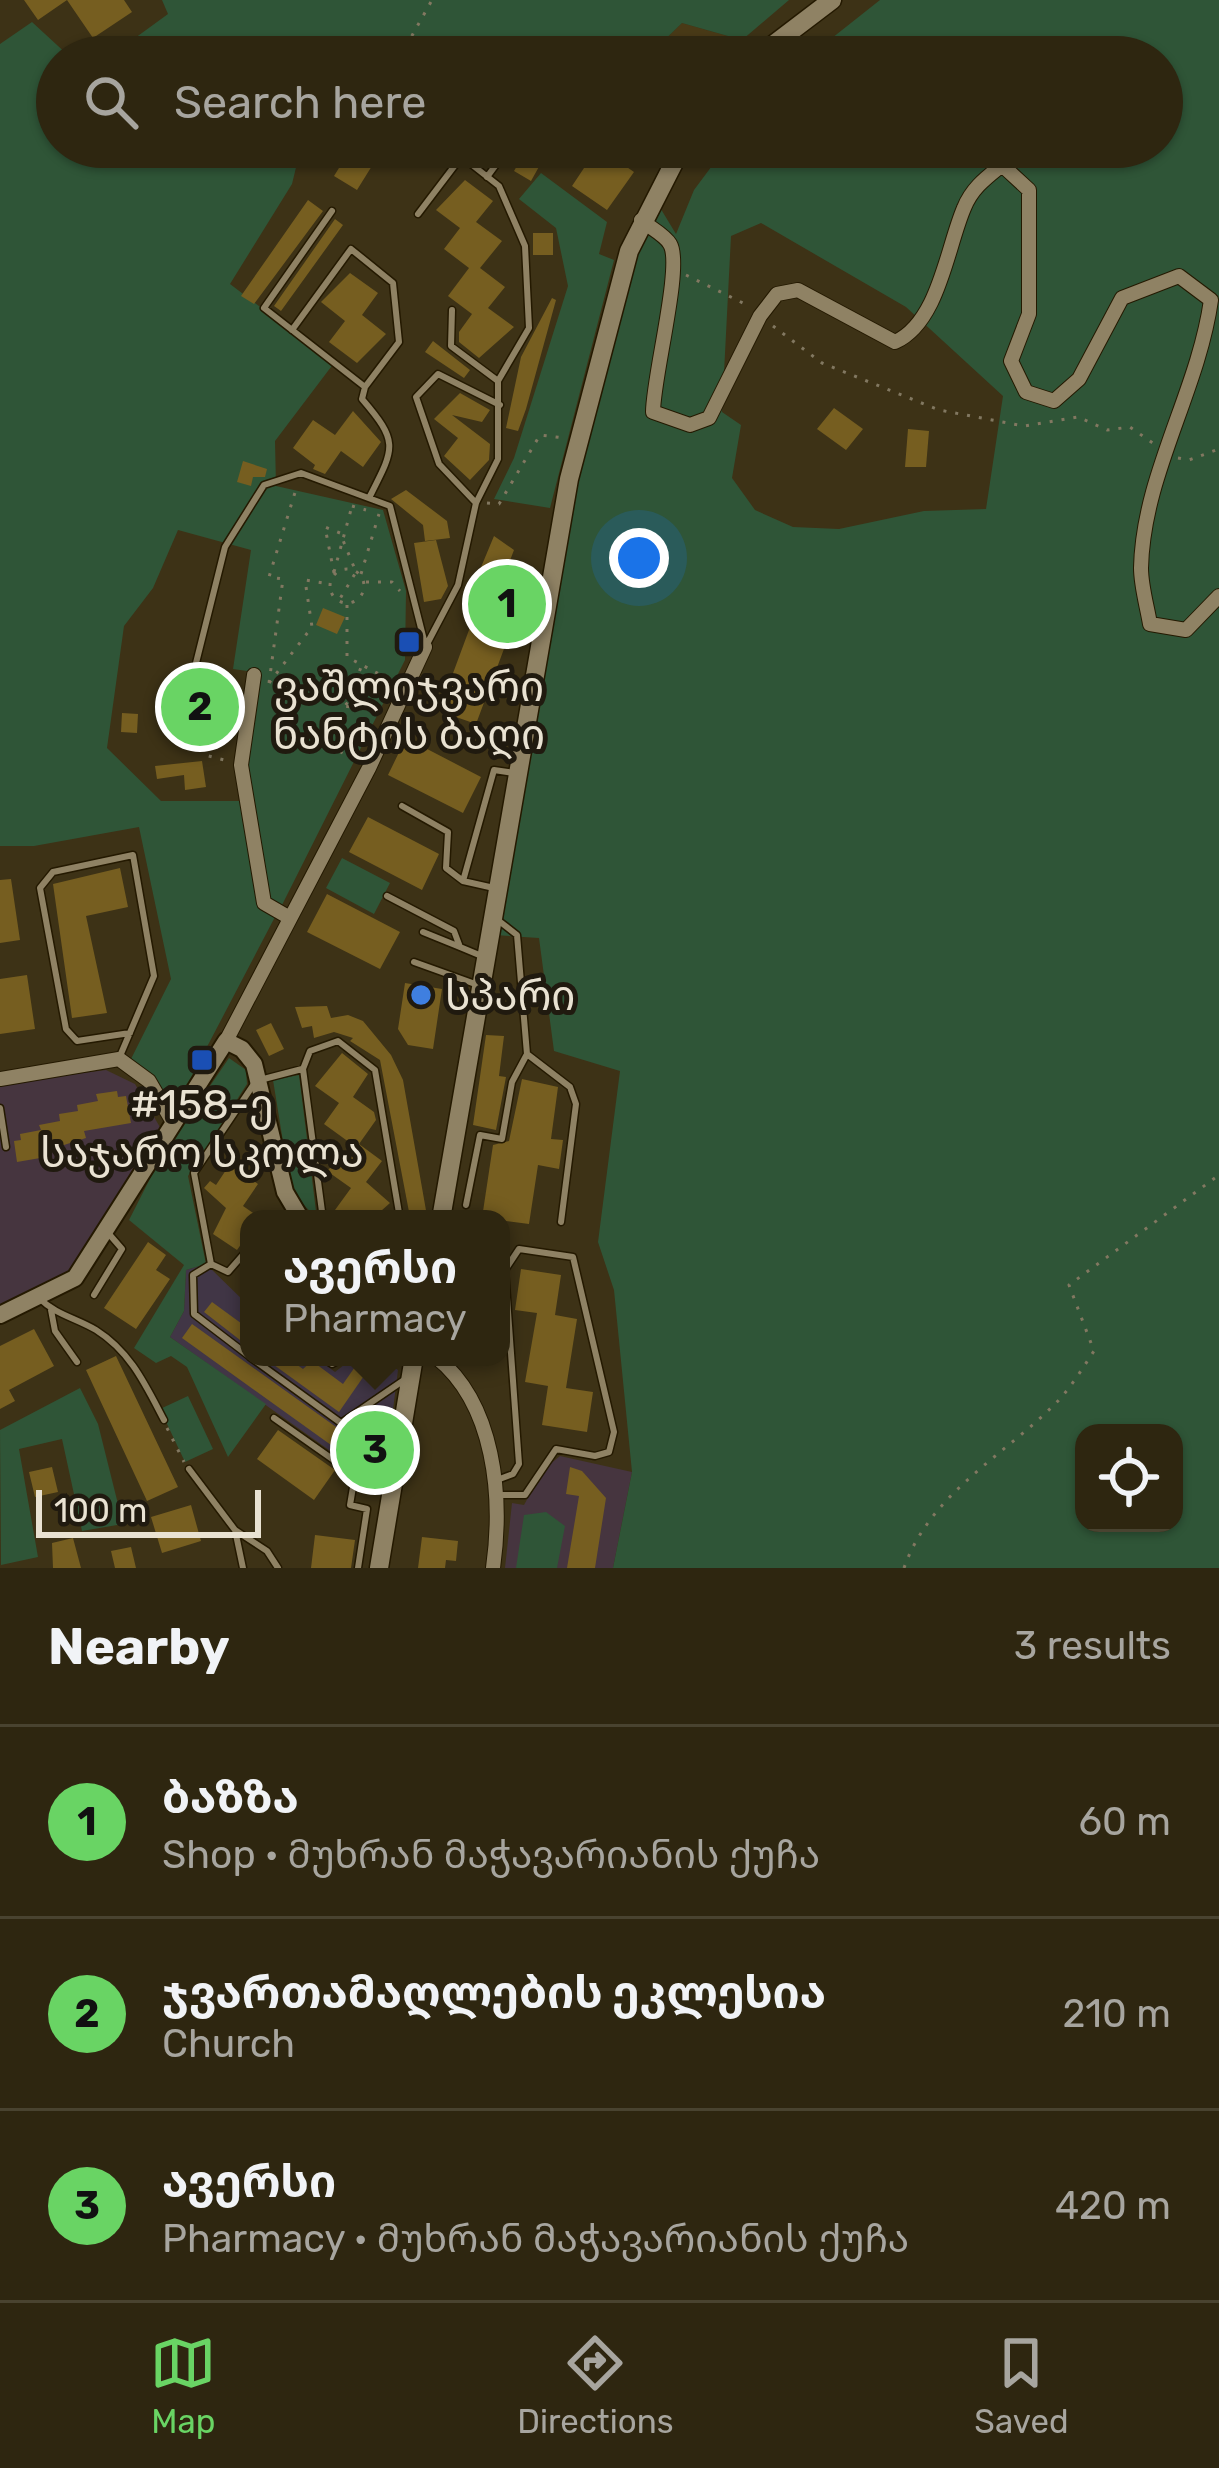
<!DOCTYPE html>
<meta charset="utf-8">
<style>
:root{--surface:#2e2610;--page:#3a321e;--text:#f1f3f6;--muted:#a7a59f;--line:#494330;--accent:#69d464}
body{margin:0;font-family:Rubik,"Noto Sans Georgian",sans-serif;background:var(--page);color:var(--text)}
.controls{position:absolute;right:36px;bottom:36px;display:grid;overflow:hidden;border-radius:24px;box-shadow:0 3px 9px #0004}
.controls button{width:108px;height:108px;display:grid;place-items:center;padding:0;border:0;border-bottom:3px solid var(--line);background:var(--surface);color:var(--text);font:60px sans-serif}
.scale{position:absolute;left:36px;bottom:30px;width:225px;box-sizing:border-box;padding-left:12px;border:6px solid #e9e2d2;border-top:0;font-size:33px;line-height:42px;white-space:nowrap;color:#e9e2d2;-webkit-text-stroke:9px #201a0f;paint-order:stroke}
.you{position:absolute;left:639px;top:558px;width:42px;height:42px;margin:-30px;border:9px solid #fff;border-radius:50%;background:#1a73e8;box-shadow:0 0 0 18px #1a73e833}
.badge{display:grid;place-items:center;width:78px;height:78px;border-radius:50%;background:var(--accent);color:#111;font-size:39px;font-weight:700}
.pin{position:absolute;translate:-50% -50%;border:6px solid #fff;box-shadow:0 3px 12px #0006}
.popup{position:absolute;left:240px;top:1210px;width:270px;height:156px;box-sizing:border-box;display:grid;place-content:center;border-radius:24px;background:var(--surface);filter:drop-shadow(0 3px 9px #0005);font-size:39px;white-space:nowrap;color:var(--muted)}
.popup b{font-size:45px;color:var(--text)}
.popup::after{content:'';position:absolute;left:50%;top:100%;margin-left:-24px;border:24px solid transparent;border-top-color:var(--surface)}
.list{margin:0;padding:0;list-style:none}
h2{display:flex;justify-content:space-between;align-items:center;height:156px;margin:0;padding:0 48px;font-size:51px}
h2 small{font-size:39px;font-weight:400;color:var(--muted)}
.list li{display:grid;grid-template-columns:78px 1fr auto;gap:36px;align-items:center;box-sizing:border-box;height:192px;padding:0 48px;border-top:3px solid var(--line)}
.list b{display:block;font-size:45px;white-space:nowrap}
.list p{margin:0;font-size:39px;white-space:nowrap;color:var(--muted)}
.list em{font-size:39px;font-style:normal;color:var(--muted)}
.icon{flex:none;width:66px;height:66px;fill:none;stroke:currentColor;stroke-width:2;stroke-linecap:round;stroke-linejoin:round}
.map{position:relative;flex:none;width:1219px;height:1568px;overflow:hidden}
.search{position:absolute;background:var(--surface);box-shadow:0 3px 9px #0004;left:36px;right:36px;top:36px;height:132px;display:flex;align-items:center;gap:30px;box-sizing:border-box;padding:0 42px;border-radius:66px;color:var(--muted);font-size:45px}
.sheet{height:732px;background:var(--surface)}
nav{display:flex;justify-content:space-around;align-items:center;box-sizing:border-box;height:168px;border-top:3px solid var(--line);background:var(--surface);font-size:33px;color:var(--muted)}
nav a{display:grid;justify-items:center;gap:6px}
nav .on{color:var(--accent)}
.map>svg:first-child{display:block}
</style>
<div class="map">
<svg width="1219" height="1568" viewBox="0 0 1219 1568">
<rect width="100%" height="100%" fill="#3d3216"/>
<path fill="#493a17" d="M682 23 756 44 743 57H647Z"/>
<path fill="#413646" d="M206 1264 249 1306V1357H315L335 1372 354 1357H380L398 1370 384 1481 367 1477 170 1337 184 1311 186 1270Z"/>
<path fill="#46353f" d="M106 1070 135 1084 161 1129 72 1271 0 1308V1084Z
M560 1456 632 1472 613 1568H505L512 1503 524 1505 543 1470Z"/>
<path fill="#2f5537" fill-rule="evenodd" d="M162 0H789L742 40 682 23 647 57H109L168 14Z
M880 0H1219V1568H613L632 1472 614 1290 598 1242 620 1071 554 1051 539 938 495 935 569 479 653 196 676 234 694 190 726 147H1162V57H808ZM761 223 906 307 1003 396 986 509 924 511 839 529 793 527 755 510 732 478 741 425 722 412 731 236ZM1084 1433H1174V1523H1084Z
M32 22 70 57H57V147H301L292 184 230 284 334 363 275 441 276 486 383 510 406 591 405 660 280 909 266 900 247 767 261 673 233 669 251 550 178 530 153 588 124 626 107 748 161 801H242L259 908 276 915 175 1108 131 1059 171 979 139 827 34 846H0V44Z
M541 173 607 222 599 254 614 260 550 508 494 499 514 458 568 286 556 228 519 199Z
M342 858 390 883 374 914 326 888Z
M229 1058 246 1070 247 1084 188 1176 206 1264 186 1270 184 1311 170 1337 266 1404 228 1457 187 1367 171 1356 156 1363 134 1348 184 1265 129 1220 159 1161Z
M299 1075 317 1219 291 1191 273 1080Z
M80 1388 98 1424 123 1524 82 1531 62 1439 19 1449 38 1557 1 1565 0 1430Z
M188 1396 213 1449 185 1462 160 1409Z
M546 1512 565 1526 557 1568H516L524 1515Z"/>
<path fill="#765e20" d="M24 0H124L132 12 93 38 67 0 38 20Z
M352 147 375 161 357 190 334 176Z
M528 147H550L531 181 514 171Z
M598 147 634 172 607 210 572 186Z
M465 180 493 201 476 222 502 241 480 268 505 287 488 308 514 327 479 358 459 342V332L472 314 448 296 469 268 444 249 460 228 436 210Z
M308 200 323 211 254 304 241 296Z
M335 219 343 225 281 311 274 306Z
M533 233H553V255H533Z
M350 273 378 293 362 315 386 334 357 363 329 342 345 321 321 302Z
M552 298 556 300 526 409 518 431 506 428 521 357Z
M433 341 470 370 464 378 425 352Z
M460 393 490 410 482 422 452 415 490 444 489 460 470 480 444 456 458 438 434 419Z
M834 408 863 429 846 450 817 429Z
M353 411 381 442 363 467 341 451 325 474 313 469 315 465 293 448 313 420 335 435Z
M908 429 929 431 926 467H905Z
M243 461 267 469 265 477H253L251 486 237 482Z
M406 490 447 521 450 538 425 541 423 525 391 499Z
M494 536 514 550 500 586 524 595 476 724 439 711 489 576 479 572Z
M436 540 448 586 441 599 424 602 414 543Z
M323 608 345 617 337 634 316 625Z
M210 694 212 717 191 720 188 696Z
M122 713 138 714 137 733 121 732Z
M406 738 481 777 463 813 388 775Z
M202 761 206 787 185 790 184 775 157 779 155 766Z
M368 817 439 854 422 890 349 852Z
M120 868 128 907 86 916 107 1013 72 1018 53 884Z
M11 879 20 940 0 943V880Z
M327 894 400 932 380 969 307 932Z
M27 975 35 1029 0 1034V979Z
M405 983 442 989 433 1049 408 1045 398 1029Z
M327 1006 331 1018 348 1015 363 1021 391 1055 403 1080 427 1216 410 1217 380 1060 350 1041 353 1038 334 1032 314 1038 312 1026 302 1028 295 1007Z
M271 1023 284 1049 269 1056 256 1030Z
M486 1035 504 1036 499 1076 506 1077 496 1130 473 1125Z
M342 1053 368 1074 353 1097 374 1112 376 1120 359 1144 382 1161 366 1182 390 1203 372 1219H348L335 1210 351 1188 327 1171 353 1145 324 1124 339 1103 315 1086Z
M522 1079 558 1087 551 1139 563 1140 559 1169 538 1165 529 1224 482 1218 493 1145 509 1141Z
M117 1091 118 1097 126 1096 131 1123 84 1131 86 1138 45 1151 46 1157 17 1162 14 1141 21 1140 20 1134 41 1130 39 1125 60 1121 59 1114 78 1111 77 1105 98 1101 96 1094Z
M230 1164 258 1184 243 1206 262 1219H249V1233L237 1250 213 1234 226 1208 204 1188 210 1181 216 1185Z
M148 1242 166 1255 156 1270 170 1279 136 1329 104 1308Z
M521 1269 561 1275 555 1315 577 1319 566 1388 593 1392 587 1432 542 1425 548 1386 525 1382 537 1313 515 1310Z
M212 1302 249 1329V1347L204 1312Z
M192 1324 357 1442 372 1421 382 1427 370 1473 182 1338Z
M34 1329 54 1366 9 1390 15 1401 0 1409V1346Z
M116 1356 178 1487 147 1501 86 1370Z
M263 1357H286L303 1369 312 1361 343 1384 357 1364 352 1357H377L339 1412Z
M278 1430 335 1470 314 1500 257 1459Z
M52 1467 58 1492 35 1497 29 1472Z
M570 1467 582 1471 606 1498 595 1568H567L579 1496 566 1494Z
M191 1505 201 1541 162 1553 151 1517Z
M315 1535 355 1540 351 1568H311Z
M422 1537 458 1541 456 1561 446 1560 445 1568H418Z
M73 1538 81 1568H53L52 1543Z
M131 1547 136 1568H115L111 1551Z"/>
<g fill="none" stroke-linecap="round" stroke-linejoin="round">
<g stroke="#241900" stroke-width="9">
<path id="service" d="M658 147 670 164
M487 177 509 147
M332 211 264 308 365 387 362 399C399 442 395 447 370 496
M418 214 459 160H466L499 186 525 246 529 328 498 381V459L476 503 458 585 427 644
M452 310 451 346 498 381
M292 330 351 249 393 283 399 342 365 387
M476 503 439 464 416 397 438 374 500 405
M193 675 225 547 264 485 301 473 390 506 425 644
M402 806 448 832 446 868 463 881 494 770 514 773
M463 881 494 888
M387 896 454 931 460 947 423 932
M499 921 517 935 527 1054 570 1087 576 1104 561 1222
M460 947 484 957
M414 962 478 985
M120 1056 154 976 133 855 53 872 40 888 66 1029 77 1041 130 1033
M0 1108 6 1147
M466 1205 480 1135 502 1139 512 1082 527 1054
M323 1219 303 1069 310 1051 338 1041 375 1070 400 1219
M249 1248 228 1272 211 1264 194 1173 256 1081 302 1069
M211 1264 193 1275 194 1314 249 1356
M94 1295 122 1249 109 1234
M39 1298C56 1315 76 1318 96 1330 131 1352 146 1386 164 1420
M51 1310 55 1331 77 1362
M250 1357 341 1423 407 1378
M302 1357H306
M321 1357 332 1364 345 1357
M274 1418 355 1475
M189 1469 235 1530 267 1551 278 1568
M497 1480 513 1474 519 1464 505 1270 519 1249 573 1257 614 1432 609 1452 595 1456 556 1449 525 1495H499
M235 1530 243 1568
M358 1568 367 1509 350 1505 355 1475 390 1489"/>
</g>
<g stroke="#241900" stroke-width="16">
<path id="minor" d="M641 220C649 227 665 235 670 244 683 265 653 377 653 412L690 425 709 418 760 316 777 294 798 290 895 342C939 322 947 247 964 208 972 188 986 178 1002 165L1029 190V314L1011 361 1026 392 1054 401 1079 379 1122 298 1179 276 1211 300C1198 392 1143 475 1141 568 1141 586 1147 606 1150 624L1186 630 1219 596
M254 675 241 765 264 903 290 918
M226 1041 369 768 425 647
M0 1079 119 1059 149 1081 174 1124
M436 1357C495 1404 503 1497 493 1568"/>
</g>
<g stroke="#241900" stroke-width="20">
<path id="tertiary" d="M0 1315 75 1278 226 1041 242 1049 254 1064 285 1192 301 1219"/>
</g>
<g stroke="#241900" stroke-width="21">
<path id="secondary" d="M757 57 832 0
M441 1219 569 479 629 251 682 147
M379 1568 414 1357"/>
</g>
<path stroke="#827861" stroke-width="3" stroke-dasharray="3 9" stroke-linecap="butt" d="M400 57 432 0
M686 275 747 305
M773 326 822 363 939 410 1024 426 1078 417 1107 430 1130 427 1154 444
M1178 458 1189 460 1219 449
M487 503 499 504 540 435 564 438
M352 506 366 510
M330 586a17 17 0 1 1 34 0a17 17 0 1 1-34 0Z
M334 572 352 506
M334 573 325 527 340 533 356 572 338 602
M361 574 379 514
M366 582H392L400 591
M347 605V657L394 682
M355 682 363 695 358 704 348 705 340 698 341 687 355 682 362 665
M269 683 283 579 269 577 297 486
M269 683 312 627 305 580 329 584
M192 688 181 689 186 732 199 731 205 755 228 761
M348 705 339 751 357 761
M167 1428 184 1462
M904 1568C930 1494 1002 1457 1055 1404 1070 1389 1082 1369 1094 1351L1069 1285 1219 1175"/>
<use href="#service" stroke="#8f8264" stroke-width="6"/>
<use href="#minor" stroke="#8f8264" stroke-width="14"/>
<use href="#tertiary" stroke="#8f8264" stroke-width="16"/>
<use href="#secondary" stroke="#8f8264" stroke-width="18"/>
</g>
<g fill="#1a4fb4" stroke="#201a0f" stroke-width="4.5">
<rect x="397" y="630" width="24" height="24" rx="6"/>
<rect x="190" y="1048" width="24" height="24" rx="6"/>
</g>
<circle fill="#3f7fe0" stroke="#201a0f" stroke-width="4.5" cx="421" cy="995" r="12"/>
<g text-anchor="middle" stroke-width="10" stroke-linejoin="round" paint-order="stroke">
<g font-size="42" fill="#e9e2d2" stroke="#201a0f">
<text x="409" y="701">ვაშლიჯვარი<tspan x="409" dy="48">ნანტის ბაღი</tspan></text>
<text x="445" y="1010" text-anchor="start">სპარი</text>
<text x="202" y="1119">#158-ე<tspan x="202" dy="48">საჯარო სკოლა</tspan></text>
</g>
</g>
</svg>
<div class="controls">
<button><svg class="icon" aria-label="locate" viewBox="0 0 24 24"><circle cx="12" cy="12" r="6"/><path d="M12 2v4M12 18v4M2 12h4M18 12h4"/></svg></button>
</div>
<div class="scale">100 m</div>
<div class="you"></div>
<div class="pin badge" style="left:507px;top:604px">1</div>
<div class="pin badge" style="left:200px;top:707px">2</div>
<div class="pin badge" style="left:375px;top:1450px">3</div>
<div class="popup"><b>ავერსი</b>Pharmacy</div>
<div class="search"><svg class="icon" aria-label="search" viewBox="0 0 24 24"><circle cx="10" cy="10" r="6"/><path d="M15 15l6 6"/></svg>Search here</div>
</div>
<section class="sheet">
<h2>Nearby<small>3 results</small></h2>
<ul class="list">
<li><span class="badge">1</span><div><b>ბაზზა</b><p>Shop · მუხრან მაჭავარიანის ქუჩა</p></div><em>60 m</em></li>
<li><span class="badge">2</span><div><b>ჯვართამაღლების ეკლესია</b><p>Church</p></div><em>210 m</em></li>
<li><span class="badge">3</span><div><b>ავერსი</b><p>Pharmacy · მუხრან მაჭავარიანის ქუჩა</p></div><em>420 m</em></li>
</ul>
</section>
<nav>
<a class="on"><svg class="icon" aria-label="map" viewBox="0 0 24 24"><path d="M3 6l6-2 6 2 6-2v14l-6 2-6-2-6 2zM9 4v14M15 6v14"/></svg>Map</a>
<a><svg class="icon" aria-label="directions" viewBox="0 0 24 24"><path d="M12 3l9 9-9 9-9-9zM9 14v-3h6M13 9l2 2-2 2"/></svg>Directions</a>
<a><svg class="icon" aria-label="saved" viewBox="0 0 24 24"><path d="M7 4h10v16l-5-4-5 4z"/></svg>Saved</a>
</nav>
